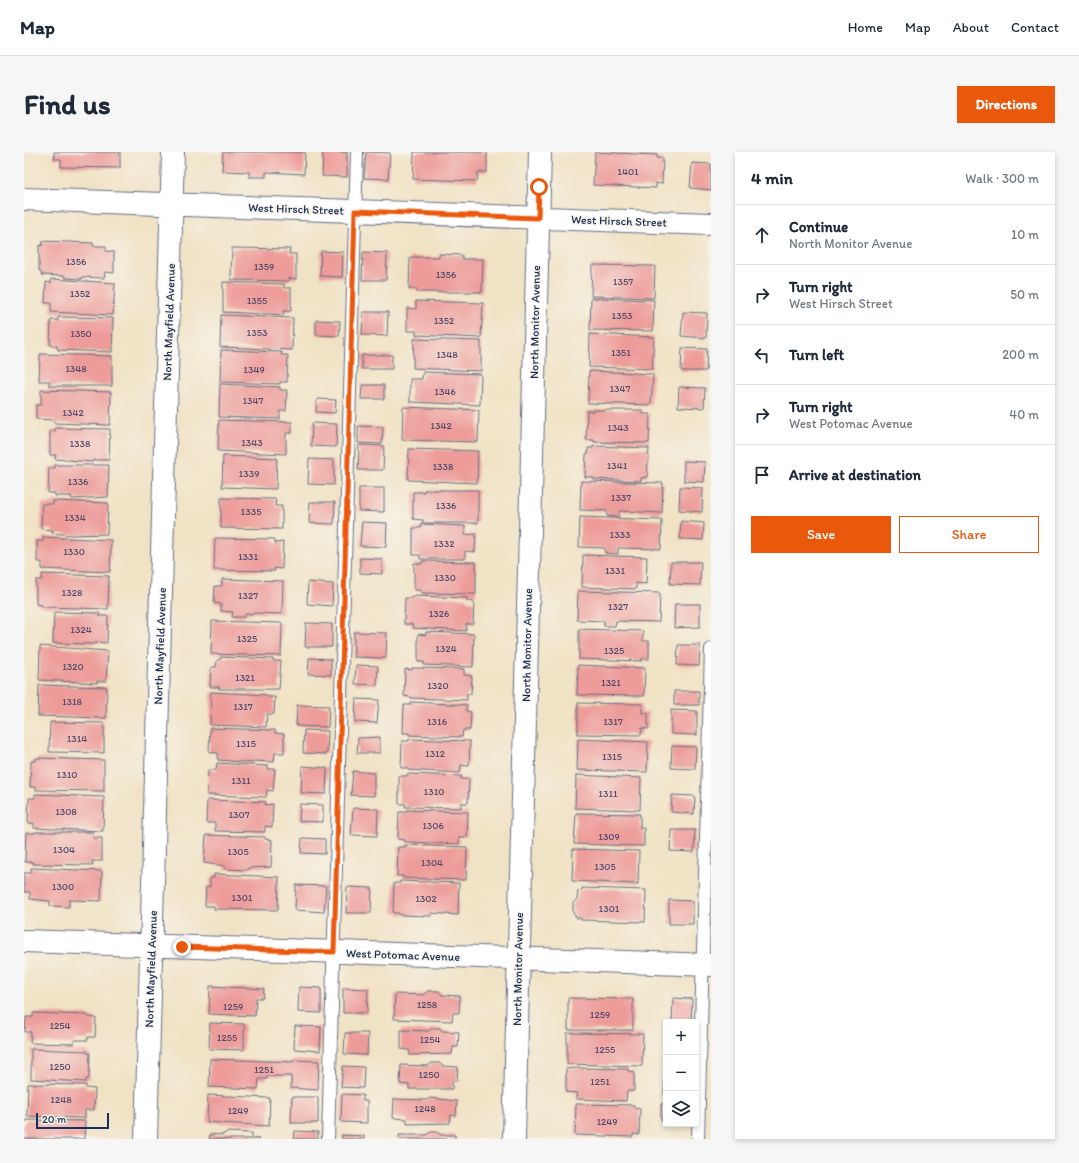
<!DOCTYPE html>
<meta charset="utf-8">
<style>
:root{--surface:#fff;--page:#f6f6f7;--text:#1f2937;--muted:#747a83;--line:#e0e1e3;--accent:#ea580c}
body{margin:0;font-family:Itim,sans-serif;background:var(--page);color:var(--text)}
.controls{position:absolute;right:12px;bottom:12px;display:grid;overflow:hidden;border-radius:0px;box-shadow:0 2px 6px #0003}
.controls button{width:36px;height:36px;display:grid;place-items:center;padding:0;border:0;border-bottom:1px solid var(--line);background:var(--surface);color:var(--text);font:20px sans-serif}
.scale{position:absolute;left:12px;bottom:10px;width:73px;box-sizing:border-box;padding-left:4px;border:2px solid #1b2f5e;border-top:0;font-size:11px;line-height:14px;white-space:nowrap;color:#1b2f5e;-webkit-text-stroke:3px #f7f3e8;paint-order:stroke}
.stop{position:absolute;width:12px;height:12px;margin:-9px;border:3px solid #ea580c;border-radius:50%;background:#fff}
.stop.end{background:#ea580c;border-color:#fff;box-shadow:0 1px 4px #0008}
.list{margin:0;padding:0;list-style:none}
h2{display:flex;justify-content:space-between;align-items:center;height:52px;margin:0;padding:0 16px;font-size:17px}
h2 small{font-size:13px;font-weight:400;color:var(--muted)}
.list li{display:grid;grid-template-columns:26px 1fr auto;gap:12px;align-items:center;box-sizing:border-box;height:60px;padding:0 16px;border-top:1px solid var(--line)}
.list b{display:block;font-size:15px;white-space:nowrap}
.list p{margin:0;font-size:13px;white-space:nowrap;color:var(--muted)}
.list em{font-size:13px;font-style:normal;color:var(--muted)}
.actions{display:flex;gap:8px;padding:12px 16px}
.actions a{flex:1;padding:9px 0;border:1px solid var(--accent);border-radius:0px;text-align:center;font-size:14px;color:var(--accent)}
.actions .main{background:var(--accent);color:#fff}
.icon{flex:none;width:22px;height:22px;fill:none;stroke:currentColor;stroke-width:2;stroke-linecap:round;stroke-linejoin:round}
.map{position:relative;flex:none;width:687px;height:987px;overflow:hidden;border-radius:0px}
header{display:flex;align-items:center;gap:24px;box-sizing:border-box;height:56px;padding:0 20px;background:var(--surface);border-bottom:1px solid var(--line)}
header strong{font-size:19px}
nav{display:flex;gap:22px;margin-inline-start:auto;font-size:14px}
.intro{display:flex;align-items:center;justify-content:space-between;box-sizing:border-box;height:96px;padding:0 24px}
h1{margin:0;font-size:28px}
.button{padding:10px 18px;border-radius:0px;background:var(--accent);color:#fff;font-size:14px;font-weight:700}
main{display:flex;gap:24px;padding:0 24px}
aside{flex:1;background:var(--surface);border-radius:0px;box-shadow:0 2px 6px #0003}
.map>svg:first-child{display:block}
</style>
<header>
<strong>Map</strong>
<nav><a>Home</a><a>Map</a><a>About</a><a>Contact</a></nav>
</header>
<div class="intro"><h1>Find us</h1><a class="button">Directions</a></div>
<main>
<div class="map">
<svg width="687" height="987" viewBox="0 0 687 987">
<rect width="100%" height="100%" fill="#f7f3e8"/>
<filter id="ink" filterUnits="userSpaceOnUse"><feTurbulence type="fractalNoise" baseFrequency=".025" numOctaves="2"/><feDisplacementMap in="SourceGraphic" scale="8" xChannelSelector="R" yChannelSelector="G"/><feConvolveMatrix kernelMatrix="1 2 1 2 8 2 1 2 1" color-interpolation-filters="sRGB"/></filter>
<filter id="wash" filterUnits="userSpaceOnUse"><feTurbulence type="fractalNoise" baseFrequency=".012" numOctaves="4" result="noise"/><feDisplacementMap in="SourceGraphic" scale="16" xChannelSelector="R" yChannelSelector="G"/><feGaussianBlur stdDeviation="0.9" result="paint"/><feColorMatrix in="noise" values="0 0 0 0 0 0 0 0 0 0 0 0 0 0 0 0 0 1.4 0 .05"/><feComposite in="paint" operator="in"/></filter>
<g filter="url(#wash)">
<rect width="100%" height="100%" fill="#f0e2c5"/>
<g id="blocks">
<path fill="#ed9c9a" d="M30 0H96V16L37 15V7H30Z
M199 0H281L280 22 242 20V25H225V20L198 19Z
M299 0H323V25L298 24Z
M342 0 366 1 364 27 340 26Z
M390 0H463V20H454L453 29 389 27Z
M571 0 633 3V6H639L638 32 632 31V36L569 33Z
M668 11 687 12V38L666 36Z
M19 89 69 91V94H82V99L90 100V121L81 120 80 126 58 125V127L41 126V124L18 123 17 119H15V93L18 94Z
M208 96 266 97 265 102H272V127L265 126V129L207 128Z
M297 99 319 100 318 125 296 124Z
M339 100 363 101 362 128H338Z
M415 102 438 103V107H459L458 140H393V137H385L386 105H415Z
M568 113 631 114 630 146 567 144Z
M27 127 91 131 89 163 27 160V151H21L22 130 27 131Z
M199 130 260 132V136H267V159H259L260 163 199 160Z
M567 146 630 148 629 179 566 178Z
M392 149 459 151 457 186 392 183V179H383V156L392 157Z
M339 160H364L363 184 338 183Z
M659 160 683 161 682 186 657 184Z
M197 163 269 166 268 198 196 195Z
M34 165 89 166 88 200 34 198 33 194 26 193 27 168H34Z
M292 168 316 169 315 184 292 183Z
M566 182 630 185 628 217 565 215Z
M390 187 457 189V219L389 216Z
M658 196 683 197 682 219H657Z
M197 198 258 200 257 203H264L263 230H256V232L196 230Z
M16 202 88 204V234H25V229H15Z
M338 203H368V217H338Z
M565 219 629 222 627 253 564 251Z
M399 220 457 222 456 253 386 250V227H398Z
M196 232 256 235V238H263L262 259H256V267L195 265Z
M338 233H360V247H337Z
M655 235 681 236 680 256 654 255Z
M17 238 87 240 86 273 30 271V268L12 267V253H17Z
M293 247 312 248 311 261 292 260Z
M379 255 455 258 454 290 378 288Z
M570 258H618L619 262H626L625 291 570 290V288H562L563 259H570Z
M195 268 268 270V281H262V302L194 299Z
M288 271 313 272 312 295 287 294Z
M334 274 359 275 358 292 334 291Z
M31 276 86 277 85 308H69V310L31 307 32 303H26V279H31Z
M335 293 360 294 359 318H334Z
M569 294 625 296 623 325 617 326V329L569 327V325H561L562 302H564V296H569Z
M385 297 454 299 453 331 384 328Z
M199 304 253 306 252 337 198 335Z
M285 307 310 308V333L284 332Z
M660 309 681 310 680 330 660 329Z
M31 313H85L84 345 48 347 47 344H31V341H24L25 316H31Z
M557 329 639 331 638 361 595 359V365L583 364V359L556 358Z
M656 335 679 336 678 360 655 358Z
M335 336H360V360L335 359Z
M400 338H454V371H399V368L389 367V340H400Z
M197 346 252 347 251 354H258V377L197 376Z
M29 349 84 351 83 382 47 383 28 381 29 378 17 377 18 352H29Z
M286 350H311L310 372 285 371Z
M556 365 638 368 637 397 594 396V402L581 401V396L555 395Z
M657 369 680 371 679 388 656 387Z
M338 370 363 371 362 395 336 394Z
M397 372 441 374V383L452 382 451 400 441 399V407H396V403H389V376H397Z
M19 385 87 388 86 420 18 417V410H13V389H19Z
M191 386 251 387V391L259 390 258 417 250 416 251 419 190 418Z
M559 403 623 405 622 432 612 431V437L558 435Z
M336 406 358 407V422L336 421Z
M398 409 452 410V442L397 441V438H390V411L398 412Z
M647 410H677L676 433 646 432Z
M18 422 85 424 84 457 17 455V453L12 452V428H18Z
M198 427 259 429 258 462 231 461 221 462V465H208L209 460 197 459V452L190 451 191 434H198Z
M284 430 309 432 308 454 283 452Z
M554 439 636 441 635 470 592 469 591 474H580V469L553 468Z
M389 444 443 446V449L450 450 449 472H442V479L389 476 388 472H380L381 446H389Z
M651 452H676V475L650 476Z
M30 460 75 461V464H84L83 491 72 490V492L29 491Z
M188 469 258 471 257 504 187 502Z
M282 471 308 472V495H281Z
M555 477 619 479V489H625V507H617L618 509 555 507Z
M330 480 363 481 362 506 330 505Z
M402 480 450 482 449 515 400 513V510H394V482L402 483Z
M654 493H676L675 514 653 513Z
M16 494 84 499 82 529H73V531L15 528Z
M197 505 249 507V509H257L255 537H195V535H186L187 515H192L193 508H196Z
M285 506 307 507V523L284 522Z
M332 513 354 514 353 533 331 532Z
M554 513 621 516 620 544 553 543Z
M388 516 440 517V523L448 524 447 542H443V548L387 546V545L380 544 381 517 388 518Z
M15 533 83 535 82 566 14 564Z
M650 539H675V553H650Z
M187 540 244 543V545H251L250 562H243L242 575 186 573Z
M332 547 355 548 353 571 331 570Z
M387 550 443 553 442 559 447 560 446 578H439L438 585 385 583V581H379L380 553H386Z
M554 551 618 552V561H624V577L618 576 617 583 554 582Z
M273 553 305 554 304 575 272 574Z
M647 558 673 559V583L647 582Z
M26 570 80 571V601L25 600Z
M186 576 251 578V581L260 582V601H251L250 610 229 609V611L194 608V601L185 600Z
M280 578 304 579 303 602 279 601Z
M356 585V601H333L334 586Z
M385 587 446 589 445 614 437 613 436 621 384 618V616H377L378 589H385Z
M554 587 624 590 623 620 553 618Z
M648 594 672 595 671 617 647 616Z
M12 606 80 608V639L12 638V635H6L7 609H12Z
M193 611 244 614V617H251L249 639 243 638 242 645 183 643 184 618H192Z
M278 614 303 616 302 642 277 641Z
M329 619 350 621V644L327 643Z
M383 622 437 624V627H445L444 651H437V656L381 655 382 652H375V624H383Z
M552 623 617 626 616 658 551 656Z
M11 642 80 645 79 679 10 676V671L4 672 5 646H11Z
M648 643 671 644 670 662 647 660Z
M183 648 242 650 241 653 249 652 248 675 241 674V680L191 679V671H182Z
M276 652 299 653V670L275 669Z
M329 656 354 657 353 684 327 683Z
M382 658 444 660 443 685H435V692L381 690V688L374 687 375 660H382Z
M552 661 616 662V676H620V694L550 692Z
M647 678H671L670 700 646 699Z
M11 680H69V686H78V709H68L69 713 9 712V710H1L2 681H11Z
M182 683 241 685V687L248 688 247 715 224 716 223 718 201 717V714L180 711Z
M278 686 301 687V702L277 701Z
M381 693 443 695 442 728 379 726V724H373L374 695H381Z
M549 697 615 699 614 732 548 729Z
M7 716 78 719 77 749 45 748V755L26 754V749L6 747V740H0V721H7Z
M190 722 255 725 254 758 190 757V754H181L182 735H186V726H190Z
M376 729 435 731 434 763 407 761V764L375 763V761H369L370 731H376Z
M272 733 302 734 300 760 271 758Z
M323 735 348 736 347 761H322Z
M558 736 622 738 621 770 557 768V766H553L549 761V751L553 747 554 739 558 738Z
M645 748 669 749V772H645Z
M186 834 240 837 239 846H232L231 864 185 862Z
M275 835 297 836V861L274 860Z
M319 836 344 837 343 861H319Z
M404 839H415L418 843 436 844 435 861H429L428 869 370 867 371 842 399 843Z
M544 846 609 847V878H544Z
M649 846 668 847 667 870H648Z
M9 861 64 863V865L72 866 71 885H64V888H50V892L6 891 7 880H1L2 865H9Z
M186 871 220 872V898L185 897Z
M271 874 297 875 296 899 270 897Z
M408 876H416L418 879 435 880 434 895H429L428 902 386 903 385 898 377 897V878L405 879Z
M321 881H344L343 903 320 902Z
M543 881 619 882 618 914 543 912Z
M7 897 63 899V901H66L65 927H62V930L7 927Z
M186 907 269 910V908L295 909 294 938 267 936V924H243V927H235L234 937 185 935Z
M408 911H415L419 914 434 915 433 929H428V937H385V933L376 932 377 913 404 914Z
M319 914 340 915 339 936 317 935Z
M552 916 604 917V919L610 920V939H603L602 949 552 947 553 941 542 940V917Z
M641 924H642V943H640Z
M4 932 62 933V936L71 937 70 958H61V966L3 964Z
M318 942 339 943V949H343V971L317 970Z
M184 943 246 946 245 974 183 970Z
M268 945H294V971H267Z
M406 946 433 949 432 964 427 963 426 971 383 972V967L369 966 370 947 403 948Z
M552 952 610 953V956L616 957 615 983 609 982V985L551 983Z
M637 952H642V968H637Z
M2 968 61 969 60 987H0V970H2Z
M271 979 294 980V987H270Z
M203 980 228 981V985L235 987H185L186 982 198 983Z
M406 980H413L417 983H431V987H375V983H403Z
M318 983 340 984V987H318Z"/>
</g>
</g>
<g filter="url(#ink)">
<use href="#blocks" fill-opacity="0" stroke="#666e82" stroke-width="1"/>
<g fill="none" stroke-linecap="round" stroke-linejoin="round">
<g stroke="#666e82" stroke-width="14">
<path id="service" d="M304 987 333 0
M674 987 687 497"/>
</g>
<g stroke="#666e82" stroke-width="24">
<path id="minor" d="M0 47 687 72
M0 789 687 813
M122 987 149 0
M490 987 516 0"/>
</g>
<use href="#service" stroke="#fff" stroke-width="12"/>
<use href="#minor" stroke="#fff" stroke-width="22"/>
</g>
</g>
<g fill="none" stroke-linecap="round" stroke-linejoin="round" filter="url(#ink)">
<path stroke="#ea580c" stroke-width="5" d="M158 795 310 800 331 59 514 66 515 35"/>
</g>
<g text-anchor="middle" stroke-width="3" stroke-linejoin="round" paint-order="stroke">
<g font-size="10" fill="#504a6d">
<text x="604" y="23">1401</text>
<text x="52" y="113">1356</text>
<text x="240" y="118">1359</text>
<text x="422" y="126">1356</text>
<text x="599" y="133">1357</text>
<text x="56" y="145">1352</text>
<text x="233" y="152">1355</text>
<text x="598" y="167">1353</text>
<text x="420" y="172">1352</text>
<text x="233" y="184">1353</text>
<text x="57" y="185">1350</text>
<text x="597" y="204">1351</text>
<text x="423" y="206">1348</text>
<text x="52" y="220">1348</text>
<text x="230" y="221">1349</text>
<text x="596" y="240">1347</text>
<text x="421" y="243">1346</text>
<text x="229" y="252">1347</text>
<text x="49" y="264">1342</text>
<text x="417" y="277">1342</text>
<text x="594" y="279">1343</text>
<text x="228" y="294">1343</text>
<text x="56" y="295">1338</text>
<text x="593" y="317">1341</text>
<text x="419" y="318">1338</text>
<text x="225" y="325">1339</text>
<text x="54" y="333">1336</text>
<text x="597" y="349">1337</text>
<text x="422" y="357">1336</text>
<text x="227" y="363">1335</text>
<text x="51" y="369">1334</text>
<text x="596" y="386">1333</text>
<text x="420" y="395">1332</text>
<text x="50" y="403">1330</text>
<text x="224" y="408">1331</text>
<text x="591" y="422">1331</text>
<text x="421" y="429">1330</text>
<text x="48" y="444">1328</text>
<text x="224" y="447">1327</text>
<text x="594" y="458">1327</text>
<text x="415" y="465">1326</text>
<text x="57" y="481">1324</text>
<text x="223" y="490">1325</text>
<text x="422" y="500">1324</text>
<text x="590" y="502">1325</text>
<text x="49" y="518">1320</text>
<text x="221" y="529">1321</text>
<text x="587" y="534">1321</text>
<text x="414" y="537">1320</text>
<text x="48" y="553">1318</text>
<text x="219" y="558">1317</text>
<text x="413" y="573">1316</text>
<text x="589" y="573">1317</text>
<text x="53" y="590">1314</text>
<text x="222" y="595">1315</text>
<text x="411" y="605">1312</text>
<text x="588" y="608">1315</text>
<text x="43" y="626">1310</text>
<text x="217" y="632">1311</text>
<text x="410" y="643">1310</text>
<text x="584" y="645">1311</text>
<text x="42" y="663">1308</text>
<text x="215" y="666">1307</text>
<text x="409" y="677">1306</text>
<text x="585" y="688">1309</text>
<text x="40" y="701">1304</text>
<text x="214" y="703">1305</text>
<text x="408" y="714">1304</text>
<text x="581" y="718">1305</text>
<text x="39" y="738">1300</text>
<text x="218" y="749">1301</text>
<text x="402" y="750">1302</text>
<text x="585" y="760">1301</text>
<text x="403" y="856">1258</text>
<text x="209" y="858">1259</text>
<text x="576" y="866">1259</text>
<text x="36" y="877">1254</text>
<text x="203" y="889">1255</text>
<text x="406" y="891">1254</text>
<text x="581" y="901">1255</text>
<text x="36" y="918">1250</text>
<text x="240" y="921">1251</text>
<text x="405" y="926">1250</text>
<text x="576" y="933">1251</text>
<text x="37" y="951">1248</text>
<text x="401" y="960">1248</text>
<text x="214" y="962">1249</text>
<text x="583" y="973">1249</text>
</g>
<g font-size="12" fill="#1b2f5e" stroke="#f7f3e8">
<text transform="translate(272 57) rotate(2)" y="4">West Hirsch Street</text>
<text transform="translate(595 69) rotate(2)" y="4">West Hirsch Street</text>
<text transform="translate(145 170) rotate(-88)" y="4">North Mayfield Avenue</text>
<text transform="translate(511 170) rotate(-89)" y="4">North Monitor Avenue</text>
<text transform="translate(503 493) rotate(-89)" y="4">North Monitor Avenue</text>
<text transform="translate(136 494) rotate(-88)" y="4">North Mayfield Avenue</text>
<text transform="translate(379 803) rotate(2)" y="4">West Potomac Avenue</text>
<text transform="translate(127 817) rotate(-88)" y="4">North Mayfield Avenue</text>
<text transform="translate(494 817) rotate(-89)" y="4">North Monitor Avenue</text>
</g>
</g>
</svg>
<div class="controls">
<button>+</button>
<button>−</button>
<button><svg class="icon" aria-label="layers" viewBox="0 0 24 24"><path d="M12 4l9 5-9 5-9-5zM3 14l9 5 9-5"/></svg></button>
</div>
<div class="scale">20 m</div>
<div class="stop" style="left:515px;top:35px"></div>
<div class="stop end" style="left:158px;top:795px"></div>
</div>
<aside>
<h2>4 min<small>Walk · 300 m</small></h2>
<ul class="list">
<li><svg class="icon" aria-label="ahead" viewBox="0 0 24 24"><path d="M12 20V5M6 11l6-6 6 6"/></svg><div><b>Continue</b><p>North Monitor Avenue</p></div><em>10 m</em></li>
<li><svg class="icon" aria-label="right" viewBox="0 0 24 24"><path d="M7 20v-9h11M14 6l5 5-5 5"/></svg><div><b>Turn right</b><p>West Hirsch Street</p></div><em>50 m</em></li>
<li><svg class="icon" aria-label="left" viewBox="0 0 24 24"><path d="M17 20v-9H6M10 6l-5 5 5 5"/></svg><div><b>Turn left</b></div><em>200 m</em></li>
<li><svg class="icon" aria-label="right" viewBox="0 0 24 24"><path d="M7 20v-9h11M14 6l5 5-5 5"/></svg><div><b>Turn right</b><p>West Potomac Avenue</p></div><em>40 m</em></li>
<li><svg class="icon" aria-label="arrive" viewBox="0 0 24 24"><path d="M6 21V4h12l-3 4 3 4H6"/></svg><div><b>Arrive at destination</b></div></li>
</ul>
<div class="actions"><a class="main">Save</a><a>Share</a></div>
</aside>
</main>
